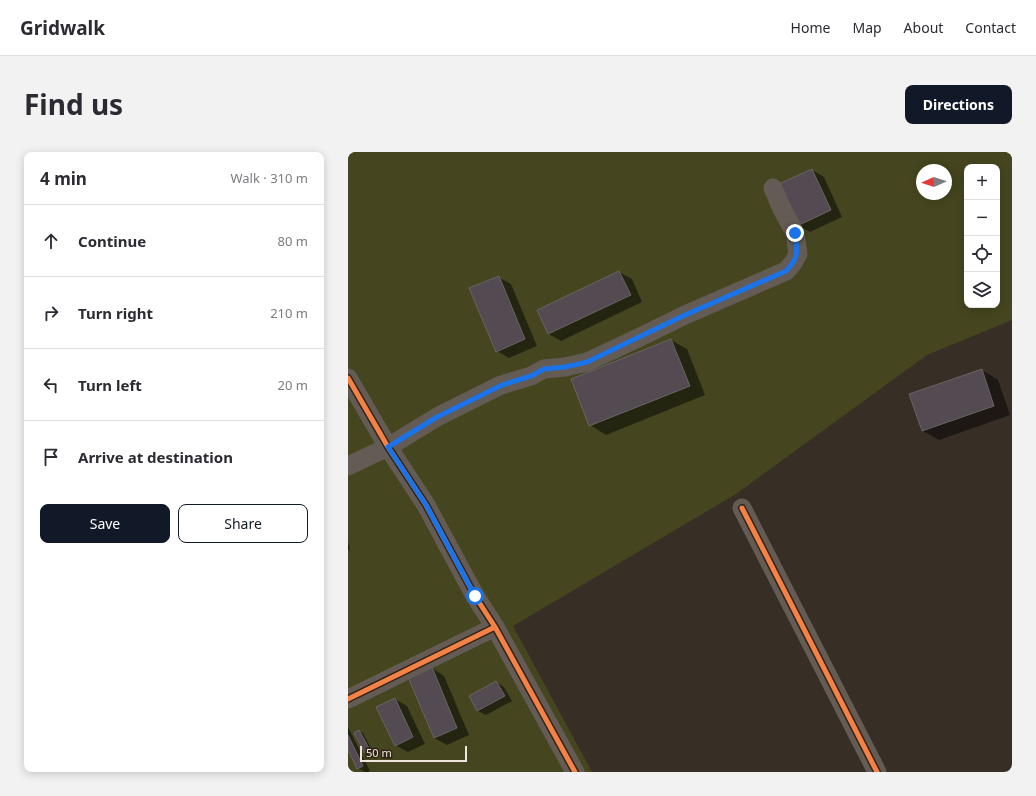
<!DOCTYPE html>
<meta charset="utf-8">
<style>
:root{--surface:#fff;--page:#f2f2f3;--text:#2b2b33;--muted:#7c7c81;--line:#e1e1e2;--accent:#111827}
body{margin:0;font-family:"Noto Sans",sans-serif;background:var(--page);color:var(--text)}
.controls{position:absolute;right:12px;top:12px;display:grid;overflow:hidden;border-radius:8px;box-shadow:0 2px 10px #0003}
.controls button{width:36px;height:36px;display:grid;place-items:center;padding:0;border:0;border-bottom:1px solid var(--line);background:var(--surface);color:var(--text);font:20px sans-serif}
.compass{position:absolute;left:568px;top:12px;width:36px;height:36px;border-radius:50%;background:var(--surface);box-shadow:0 2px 10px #0003;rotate:267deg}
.scale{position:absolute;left:12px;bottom:10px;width:107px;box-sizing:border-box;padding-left:4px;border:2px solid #efe6dd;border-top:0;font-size:11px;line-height:14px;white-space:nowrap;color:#efe6dd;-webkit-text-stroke:3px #322417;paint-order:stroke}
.stop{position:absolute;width:12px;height:12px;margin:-9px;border:3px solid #1a73e8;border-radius:50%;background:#fff}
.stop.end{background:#1a73e8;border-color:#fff;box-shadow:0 1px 4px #0008}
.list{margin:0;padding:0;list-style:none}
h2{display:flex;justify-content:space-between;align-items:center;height:52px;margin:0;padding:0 16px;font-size:17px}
h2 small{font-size:13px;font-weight:400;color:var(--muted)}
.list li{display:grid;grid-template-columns:26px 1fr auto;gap:12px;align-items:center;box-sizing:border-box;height:72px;padding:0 16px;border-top:1px solid var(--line)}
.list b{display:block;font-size:15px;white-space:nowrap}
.list em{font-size:13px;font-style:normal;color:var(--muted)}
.actions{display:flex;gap:8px;padding:12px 16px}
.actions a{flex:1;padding:9px 0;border:1px solid var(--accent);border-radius:8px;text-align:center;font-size:14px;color:var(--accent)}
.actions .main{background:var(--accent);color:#fff}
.icon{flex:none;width:22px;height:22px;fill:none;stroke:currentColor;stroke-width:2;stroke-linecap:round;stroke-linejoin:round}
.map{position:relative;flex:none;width:664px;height:620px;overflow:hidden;border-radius:8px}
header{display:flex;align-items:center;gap:24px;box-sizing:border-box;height:56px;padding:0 20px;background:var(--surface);border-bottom:1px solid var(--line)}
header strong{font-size:19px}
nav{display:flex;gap:22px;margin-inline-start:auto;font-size:14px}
.intro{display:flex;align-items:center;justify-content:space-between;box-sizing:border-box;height:96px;padding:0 24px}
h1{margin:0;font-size:28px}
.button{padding:10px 18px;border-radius:8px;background:var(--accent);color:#fff;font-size:14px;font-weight:700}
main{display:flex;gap:24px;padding:0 24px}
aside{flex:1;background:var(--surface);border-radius:8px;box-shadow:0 2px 10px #0003}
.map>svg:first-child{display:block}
</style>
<header>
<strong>Gridwalk</strong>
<nav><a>Home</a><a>Map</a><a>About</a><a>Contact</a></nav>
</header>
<div class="intro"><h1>Find us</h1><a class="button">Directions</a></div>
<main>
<aside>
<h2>4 min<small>Walk · 310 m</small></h2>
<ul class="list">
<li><svg class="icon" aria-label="ahead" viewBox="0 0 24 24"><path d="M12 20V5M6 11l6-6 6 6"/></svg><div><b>Continue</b></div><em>80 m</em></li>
<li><svg class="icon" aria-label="right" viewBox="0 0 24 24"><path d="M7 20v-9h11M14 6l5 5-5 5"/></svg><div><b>Turn right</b></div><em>210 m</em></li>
<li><svg class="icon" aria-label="left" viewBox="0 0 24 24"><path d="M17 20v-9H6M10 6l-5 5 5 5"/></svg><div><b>Turn left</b></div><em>20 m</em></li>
<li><svg class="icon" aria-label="arrive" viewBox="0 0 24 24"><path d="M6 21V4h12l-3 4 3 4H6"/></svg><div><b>Arrive at destination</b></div></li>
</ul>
<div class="actions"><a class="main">Save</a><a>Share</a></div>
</aside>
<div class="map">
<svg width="664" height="620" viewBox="0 0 664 620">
<rect width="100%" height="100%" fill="#372e26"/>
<path fill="#45461f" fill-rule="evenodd" d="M0 0H664V168L579 203 388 342 165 474 244 620H0ZM619 15H649V153H619ZM574 18H598V42H574Z"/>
<path fill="#0007" d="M464 18 476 25 494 65 462 80 450 73Z
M271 120 284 127 294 150 213 189 201 182 190 159Z
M150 125 163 132 189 194 161 206 149 199Z
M323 188 339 197 357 243 258 283 242 273Z
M634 218 650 228 662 263 591 288 575 279Z
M0 390 2 397 0 398Z
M84 516 96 524 121 583 99 593 86 586Z
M148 530 156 535 164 549 138 563 130 559 122 544Z
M47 547 59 554 77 592 60 600 47 593Z
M0 575 22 619 20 620H17L10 616 0 595Z
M11 579 15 581 25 600 21 602 17 600Z"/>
<path fill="#534a52" stroke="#696364" d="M464 17 483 58 449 74 431 32Z
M271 119 283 143 200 182 189 158Z
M151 124 177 187 148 200 121 136Z
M323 187 342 234 241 274 223 227Z
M634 217 646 254 574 279 561 242Z
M84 515 109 576 86 586 60 525Z
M148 529 157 544 129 559 121 544Z
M47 546 65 585 47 594 28 555Z
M11 578 22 598 17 601 6 581Z
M0 583 15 614 9 617 0 598Z"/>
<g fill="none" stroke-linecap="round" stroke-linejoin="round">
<path stroke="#645b54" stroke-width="19" d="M0 226 40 295 78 353 127 444 147 475 227 620
M0 314 40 295 89 265 153 233 183 224 196 217 217 215 239 210 288 187 337 163 438 119 445 111 450 102 447 81 434 57 425 36
M394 356 529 620
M0 547 147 475"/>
<g stroke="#322417" stroke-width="8">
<path id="cycleway" d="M0 226 40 295 78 353 127 444 147 475 227 620
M394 356 529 620
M0 547 147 475"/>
</g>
<use href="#cycleway" stroke="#f48246" stroke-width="5"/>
</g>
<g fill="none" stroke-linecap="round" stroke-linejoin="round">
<path stroke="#1a73e8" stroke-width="5" d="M127 444 78 353 40 295 89 265 154 233 183 224 196 217 217 215 239 210 337 163 438 119C452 104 449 100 447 81"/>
</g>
</svg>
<div class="controls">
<button>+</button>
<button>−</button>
<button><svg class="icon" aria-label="locate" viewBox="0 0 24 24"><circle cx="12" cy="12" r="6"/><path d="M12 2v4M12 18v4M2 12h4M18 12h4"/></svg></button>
<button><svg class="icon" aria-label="layers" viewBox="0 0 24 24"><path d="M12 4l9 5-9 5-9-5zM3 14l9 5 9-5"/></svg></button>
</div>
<svg class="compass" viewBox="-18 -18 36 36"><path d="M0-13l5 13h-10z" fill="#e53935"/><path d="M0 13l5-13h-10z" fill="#7c7c81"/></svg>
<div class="scale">50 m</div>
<div class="stop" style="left:127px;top:444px"></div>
<div class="stop end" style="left:447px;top:81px"></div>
</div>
</main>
